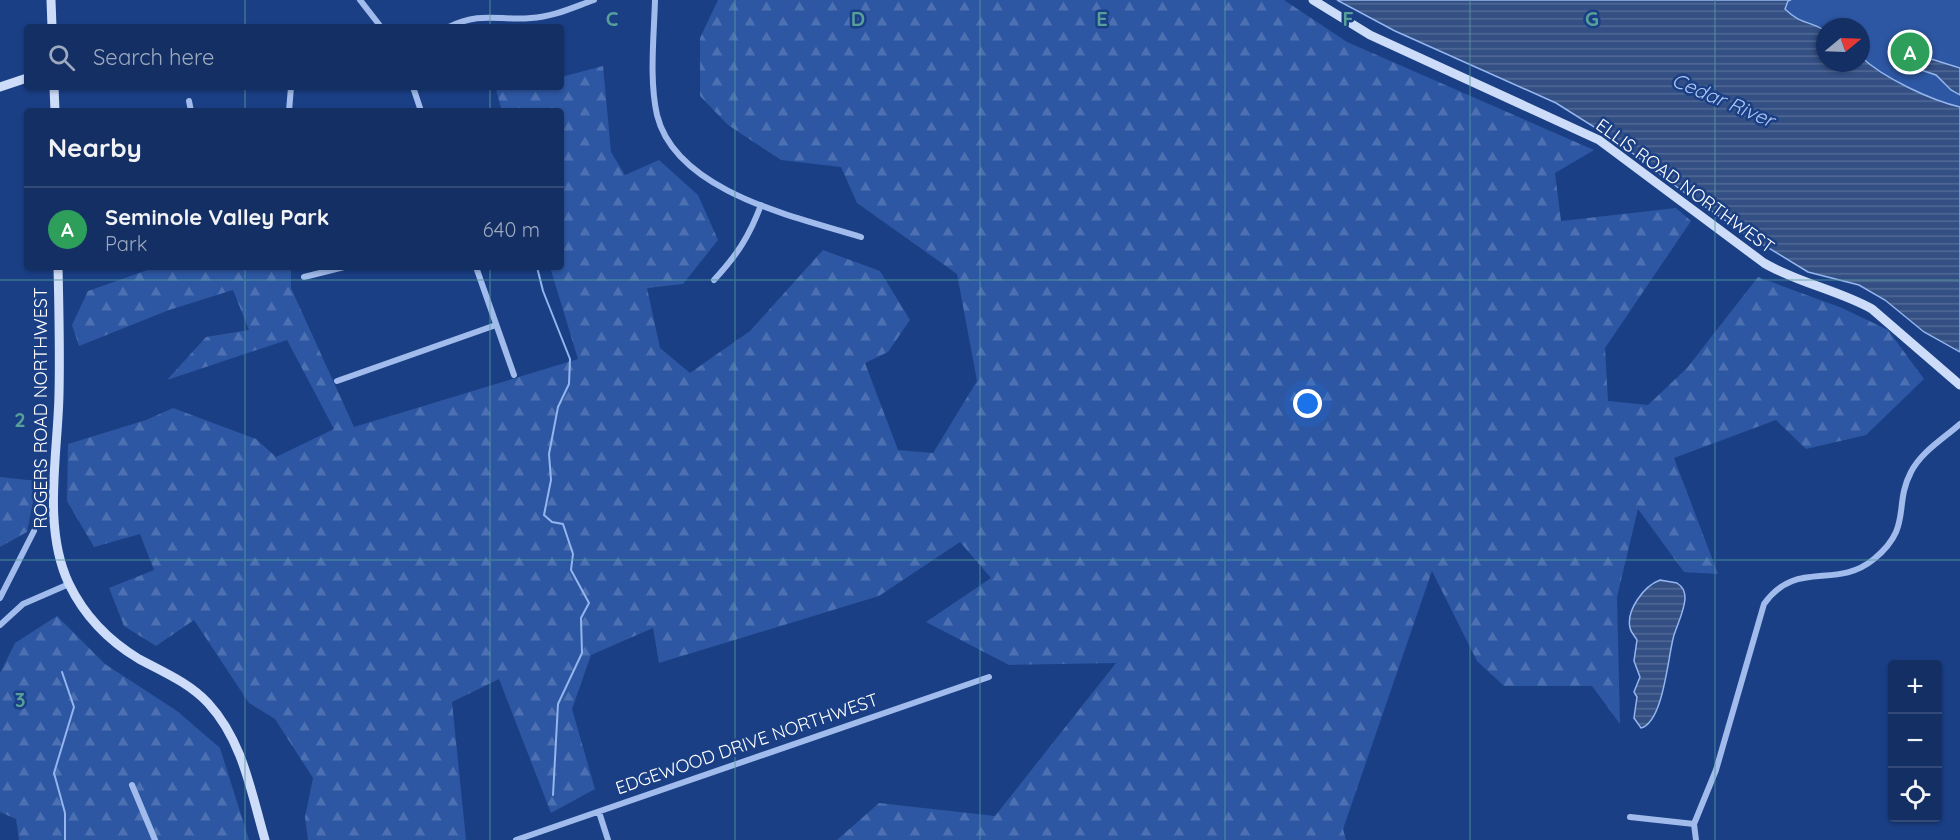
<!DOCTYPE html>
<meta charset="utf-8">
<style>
:root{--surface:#142f64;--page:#213b6d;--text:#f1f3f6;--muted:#9da9bf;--line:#334a78;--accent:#fdde5d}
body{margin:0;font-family:Quicksand,sans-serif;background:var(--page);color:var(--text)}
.controls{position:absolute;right:18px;bottom:18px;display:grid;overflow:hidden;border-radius:6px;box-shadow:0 2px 4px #0004}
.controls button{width:54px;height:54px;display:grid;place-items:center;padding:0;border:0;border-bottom:2px solid var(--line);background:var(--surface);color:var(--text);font:30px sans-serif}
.compass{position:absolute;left:1816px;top:18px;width:54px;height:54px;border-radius:50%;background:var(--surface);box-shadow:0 2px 4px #0004;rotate:71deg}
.you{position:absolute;left:1308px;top:404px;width:21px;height:21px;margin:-15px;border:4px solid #fff;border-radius:50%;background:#1a73e8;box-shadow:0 0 0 9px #1a73e833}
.badge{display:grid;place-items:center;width:39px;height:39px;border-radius:50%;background:var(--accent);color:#fff;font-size:20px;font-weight:700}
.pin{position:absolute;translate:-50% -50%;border:3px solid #fff;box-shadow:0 2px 6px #0006}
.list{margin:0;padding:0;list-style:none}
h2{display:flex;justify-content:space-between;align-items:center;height:78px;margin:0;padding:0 24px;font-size:26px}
h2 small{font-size:20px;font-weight:400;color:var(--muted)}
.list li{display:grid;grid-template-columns:39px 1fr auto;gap:18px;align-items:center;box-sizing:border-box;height:84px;padding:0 24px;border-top:2px solid var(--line)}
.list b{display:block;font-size:22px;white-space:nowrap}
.list p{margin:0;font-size:20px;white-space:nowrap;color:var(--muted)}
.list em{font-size:20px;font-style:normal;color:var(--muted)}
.icon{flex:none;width:33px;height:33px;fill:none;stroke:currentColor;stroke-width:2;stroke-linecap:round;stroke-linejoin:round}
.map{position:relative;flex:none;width:1960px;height:840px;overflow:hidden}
.search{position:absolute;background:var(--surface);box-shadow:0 2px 4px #0004;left:24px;top:24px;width:540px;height:66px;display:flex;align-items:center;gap:15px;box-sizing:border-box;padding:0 21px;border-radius:6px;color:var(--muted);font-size:22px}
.panel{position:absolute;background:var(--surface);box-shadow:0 2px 4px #0004;left:24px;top:108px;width:540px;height:162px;border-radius:6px}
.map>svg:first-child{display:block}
</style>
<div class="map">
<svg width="1960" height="840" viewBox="0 0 1960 840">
<defs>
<pattern id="forest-firs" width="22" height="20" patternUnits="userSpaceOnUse" patternTransform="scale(1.5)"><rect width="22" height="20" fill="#2d57a3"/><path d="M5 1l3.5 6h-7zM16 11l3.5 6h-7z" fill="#4c70b1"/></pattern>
<pattern id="water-rules" width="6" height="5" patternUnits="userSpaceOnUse" patternTransform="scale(1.5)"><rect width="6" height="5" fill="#334f83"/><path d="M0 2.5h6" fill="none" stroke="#526996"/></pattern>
</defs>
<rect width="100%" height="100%" fill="#1a3f85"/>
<path fill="url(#forest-firs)" d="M718 0H1284L1347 42 1594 150 1555 173 1561 221 1676 208 1691 221 1605 348 1608 401 1648 405 1687 368 1758 277 1842 308 1888 330 1924 379 1866 435 1806 449 1776 420 1674 458 1718 574 1684 572 1638 509 1617 597 1620 724 1592 686H1504L1477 661 1432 571 1343 829 1346 840H837L879 803 995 816 1116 663 1009 665 926 622 991 578 960 542 879 596 659 663 653 628 591 655 572 709 595 789 551 813 499 679 452 702 466 840H308L305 817 313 778 275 719 249 703 194 620 156 646 124 626 109 588 154 570 140 534 94 547 67 501 68 444 146 420 173 408 256 439 276 457 334 429 287 340 167 380 206 337 249 330 233 290 169 310 79 346 72 325 88 291 156 267H291V288L354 427 578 359 550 267H561V111H502L496 90 509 87H561V77L603 66 611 152 625 175 659 160 698 195 718 240 683 284 647 288 660 348 690 373 750 331 823 250 880 271 910 320 888 352 865 363 898 450 933 453 977 381 957 274 857 203 841 167 781 160 728 125 700 96V38Z
M0 477 37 481 27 532 0 547Z
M57 616 105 664 177 711 220 748 249 840H19L16 819 0 812V673L15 643Z"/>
<path fill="#2d57a3" d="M1791 0H1960V68L1916 55 1910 66 1936 75 1951 90 1960 95V107C1930 100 1884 78 1861 57V27H1825V31C1810 20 1802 26 1785 9L1788 1Z"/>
<path fill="url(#water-rules)" stroke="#94b5ee" stroke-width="1.5" d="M1337 0H1791L1788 1 1785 9C1802 26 1810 20 1825 31V63H1861V57C1884 78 1930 100 1960 107V352L1924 332 1885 300 1859 285 1808 272 1741 231 1685 193 1615 140 1556 103 1395 31Z
M1915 54 1960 68V95L1951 90 1936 75 1909 66Z
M1660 580 1677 583C1683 587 1685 591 1685 599 1684 611 1678 623 1674 635 1668 654 1664 722 1641 728L1634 718 1637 697 1634 692 1640 677 1634 661 1637 640C1635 636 1631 633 1630 628 1626 610 1644 586 1660 580Z"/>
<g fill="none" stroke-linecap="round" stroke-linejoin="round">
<path stroke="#94b5ee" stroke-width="2" d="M537 267 543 291 570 359 569 384 558 407 549 454 551 480 544 515 552 522 563 524 573 554 571 570 589 603 581 618 582 653 558 704 553 795
M62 672 74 707 54 773 65 813V840"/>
<path stroke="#a1bcec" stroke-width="6" d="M360 0 381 27
M655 0C654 37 649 79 657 115 676 192 796 217 861 237
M449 27C480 11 500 21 531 18 553 17 574 7 594 0
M413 87 421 111
M189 101 191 111
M289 111 291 87
M476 267 514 375
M304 277 344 267
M714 280C737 255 749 237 761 205
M337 381 496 325
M0 598 34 531
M0 625 23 604 69 584
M132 785 155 840
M599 812 608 840
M1630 817 1694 824
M516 840 989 677
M1696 840 1694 824 1716 770 1764 604C1797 558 1835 591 1874 559 1913 527 1893 506 1911 472 1921 452 1943 439 1960 424"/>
<path stroke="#cddcf8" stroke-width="9" d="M51 0 52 27
M1313 0 1370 35 1599 140 1764 263C1798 283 1838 290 1872 309L1960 385
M0 87 27 78
M54 87 55 111
M58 267C59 309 60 352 59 394 58 454 42 527 69 584 84 615 109 641 139 659 163 672 188 682 208 703 243 741 251 792 265 840"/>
</g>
<path fill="none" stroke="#579f9a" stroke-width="1.5" stroke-opacity="0.55" d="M245 0V27M490 0V27M735 0V840M980 0V840M1225 0V840M1470 0V840M1715 0V840M245 87V111M490 87V111M245 267V840M490 267V840M0 280H1960M0 560H1960"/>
<g text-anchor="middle" stroke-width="5" stroke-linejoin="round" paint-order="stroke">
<g font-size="18" fill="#fff" stroke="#1a3f85">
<text transform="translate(1685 186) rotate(36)" y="6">ELLIS ROAD NORTHWEST</text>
<text transform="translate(41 408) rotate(-90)" y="6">ROGERS ROAD NORTHWEST</text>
<text transform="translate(747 744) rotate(-19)" y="6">EDGEWOOD DRIVE NORTHWEST</text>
</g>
<g font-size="20" font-style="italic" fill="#adc6f3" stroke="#1a3f85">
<text transform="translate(1723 100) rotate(23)" y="7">Cedar River</text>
</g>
</g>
<g font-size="20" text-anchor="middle" font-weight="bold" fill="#579f9a" stroke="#1a3f85" stroke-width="5" stroke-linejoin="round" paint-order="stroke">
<text x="612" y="26">C</text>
<text x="858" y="26">D</text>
<text x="1102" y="26">E</text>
<text x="1348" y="26">F</text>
<text x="1592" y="26">G</text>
<text x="20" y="427">2</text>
<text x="20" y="707">3</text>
</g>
</svg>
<div class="controls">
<button>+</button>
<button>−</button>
<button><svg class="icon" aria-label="locate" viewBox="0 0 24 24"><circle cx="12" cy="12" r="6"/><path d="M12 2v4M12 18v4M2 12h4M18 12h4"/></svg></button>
</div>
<svg class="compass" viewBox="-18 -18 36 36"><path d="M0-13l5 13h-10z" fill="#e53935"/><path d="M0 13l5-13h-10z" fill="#9da9bf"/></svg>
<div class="you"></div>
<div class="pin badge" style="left:1910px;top:52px;background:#2e9e5b">A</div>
<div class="search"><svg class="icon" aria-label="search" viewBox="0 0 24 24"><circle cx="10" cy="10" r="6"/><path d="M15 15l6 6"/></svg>Search here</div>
<section class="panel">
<h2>Nearby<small></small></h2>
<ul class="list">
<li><span class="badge" style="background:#2e9e5b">A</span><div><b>Seminole Valley Park</b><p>Park</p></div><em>640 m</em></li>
</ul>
</section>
</div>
